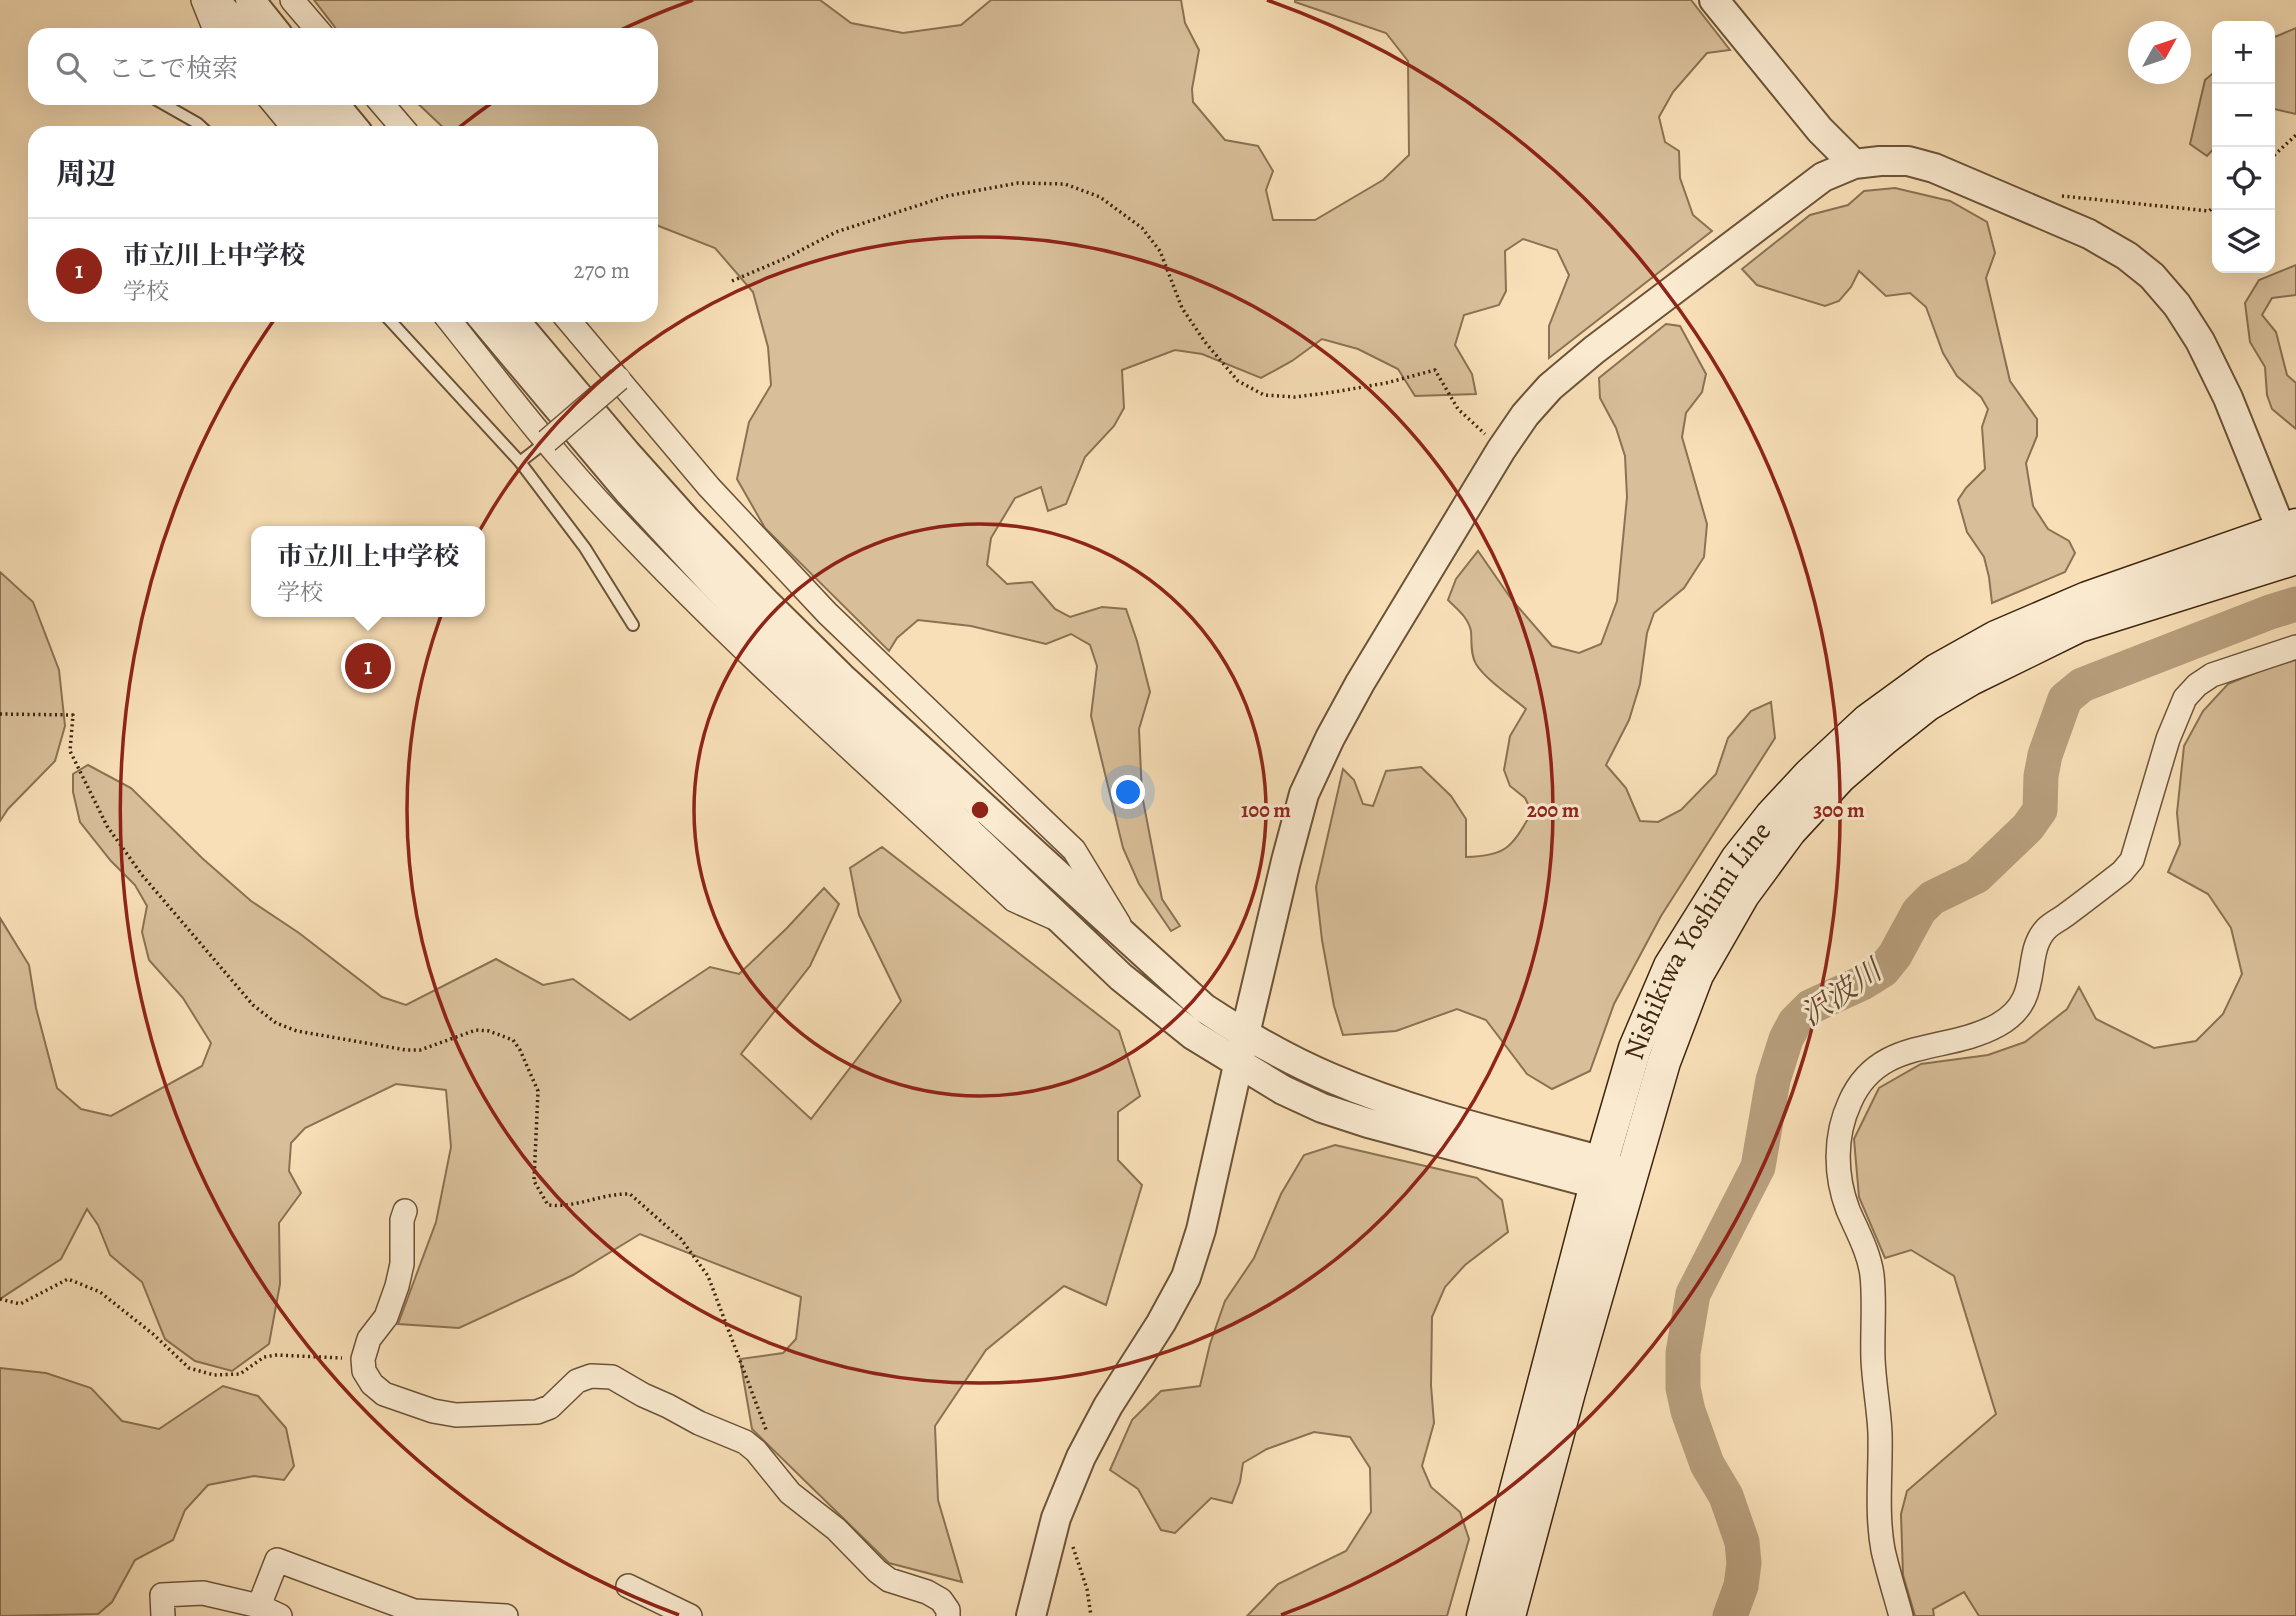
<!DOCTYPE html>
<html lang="ja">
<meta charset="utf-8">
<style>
:root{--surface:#fff;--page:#f7f7f7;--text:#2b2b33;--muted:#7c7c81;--line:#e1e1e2;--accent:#8f2418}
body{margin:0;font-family:Alegreya,"Noto Serif JP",serif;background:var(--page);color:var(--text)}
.controls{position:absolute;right:21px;top:21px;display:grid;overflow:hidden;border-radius:14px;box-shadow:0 7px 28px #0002}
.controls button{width:63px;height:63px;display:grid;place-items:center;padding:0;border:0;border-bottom:2px solid var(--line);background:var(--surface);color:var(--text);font:35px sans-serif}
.compass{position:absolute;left:2128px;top:21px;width:63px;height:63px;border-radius:50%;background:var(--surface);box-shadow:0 7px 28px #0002;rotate:50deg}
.you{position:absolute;left:1129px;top:793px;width:24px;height:24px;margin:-18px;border:5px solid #fff;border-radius:50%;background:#1a73e8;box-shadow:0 0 0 10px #1a73e833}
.badge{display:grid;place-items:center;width:46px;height:46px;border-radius:50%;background:var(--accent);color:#fff;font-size:23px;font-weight:700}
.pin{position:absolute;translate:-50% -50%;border:4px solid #fff;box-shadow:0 2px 7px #0006}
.popup{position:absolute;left:251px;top:526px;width:234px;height:91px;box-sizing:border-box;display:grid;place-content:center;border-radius:14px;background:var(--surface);filter:drop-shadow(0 2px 5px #0005);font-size:23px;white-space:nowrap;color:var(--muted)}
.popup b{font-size:26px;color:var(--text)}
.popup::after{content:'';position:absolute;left:50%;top:100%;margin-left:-14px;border:14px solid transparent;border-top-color:var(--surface)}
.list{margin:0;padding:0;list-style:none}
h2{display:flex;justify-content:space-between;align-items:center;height:91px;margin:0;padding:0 28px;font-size:30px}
h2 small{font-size:23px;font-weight:400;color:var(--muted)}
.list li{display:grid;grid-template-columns:46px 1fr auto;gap:21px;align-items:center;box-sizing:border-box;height:105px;padding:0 28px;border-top:2px solid var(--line)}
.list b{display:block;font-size:26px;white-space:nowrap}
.list p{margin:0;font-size:23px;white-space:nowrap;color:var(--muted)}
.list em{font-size:23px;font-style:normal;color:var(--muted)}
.icon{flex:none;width:38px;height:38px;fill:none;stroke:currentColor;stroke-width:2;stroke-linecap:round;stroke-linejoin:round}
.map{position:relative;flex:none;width:2296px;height:1616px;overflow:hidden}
.search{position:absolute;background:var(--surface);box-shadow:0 7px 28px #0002;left:28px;top:28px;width:630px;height:77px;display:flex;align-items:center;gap:18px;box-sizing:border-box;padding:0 24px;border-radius:21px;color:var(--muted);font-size:26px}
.panel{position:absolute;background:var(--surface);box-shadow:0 7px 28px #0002;left:28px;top:126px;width:630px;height:196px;border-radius:21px}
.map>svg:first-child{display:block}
</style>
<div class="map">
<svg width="2296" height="1616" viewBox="0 0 2296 1616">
<rect width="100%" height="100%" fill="#f8dfb7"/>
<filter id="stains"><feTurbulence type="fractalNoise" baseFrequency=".00286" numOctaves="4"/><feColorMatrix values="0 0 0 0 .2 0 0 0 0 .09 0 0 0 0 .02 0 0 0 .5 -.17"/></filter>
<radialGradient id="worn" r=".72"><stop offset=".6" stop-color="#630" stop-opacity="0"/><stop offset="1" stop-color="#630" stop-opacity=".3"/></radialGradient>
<path fill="#d8bf9a" stroke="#8a7253" stroke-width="2" d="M314 0H820L851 23 903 33 961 25 991 0H1181L1185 23 1199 50 1192 89 1193 102 1225 140 1258 146 1273 171 1266 190 1273 220H1315L1383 180 1409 155 1408 61 1386 33 1295 2V0H1691L1730 50 1707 53 1673 92 1659 117 1665 142 1679 151 1680 178 1693 215 1712 231 1549 358V326L1569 275 1557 250 1523 239 1505 251 1506 291 1499 305 1464 315 1455 345 1472 374 1476 394 1415 396 1398 369 1358 349 1322 339 1292 361 1261 378 1202 354 1175 350 1122 370 1124 408 1114 426 1085 457 1066 504 1048 511 1041 487 1015 498 991 538 987 565 1007 584 1032 582 1055 609 1070 617 1102 607 1126 609 1137 641 1150 692 1139 729 1142 795 1162 899 1180 926 1171 931 1139 884 1123 848 1091 716 1097 666 1090 645 1071 634 1046 644 971 626 918 620 897 638 889 651 765 528 737 479 749 422 771 385 768 347 753 292 715 248 651 223V133H449L412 98H651V35H341Z
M2296 28V114L2270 108V39Z
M2217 70V145L2207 156 2190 144 2205 80Z
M1895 188 1950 201 1987 222 1995 253 1986 278 2010 381 2037 419V436L2026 463 2033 506 2048 529 2069 541 2075 553 2065 572 1992 603 1989 577 1984 557 1967 532 1958 500 1966 488 1985 469 1982 427 1988 409 1981 397 1957 376 1943 353 1926 307 1910 293 1886 296 1859 271 1851 287 1839 301 1825 306 1757 285 1742 269 1810 215 1848 205 1864 191Z
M2296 265V295L2272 298 2262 315 2276 332 2287 375 2296 383V429L2272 409 2267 395 2265 367 2250 342 2245 303 2259 280Z
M1666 324 1680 326 1706 374 1702 392 1686 413 1682 437 1707 524 1704 557 1684 588 1654 613 1647 633 1640 684 1629 720 1606 765 1626 788 1640 821 1658 822 1681 810 1716 774 1728 738 1751 711 1771 702 1775 738 1661 916 1614 1004 1590 1071 1552 1089 1527 1074 1486 1020 1457 1009 1396 1031 1343 1035 1334 1006 1322 940 1316 887 1343 769 1354 780 1363 804 1373 806 1386 771 1421 767 1451 796 1466 819V857C1508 856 1512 846 1532 812L1525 798 1510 786 1504 770 1510 736 1526 709C1512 697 1486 680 1476 664 1470 653 1472 642 1471 631 1468 617 1457 609 1448 600L1456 579 1478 551 1512 600 1552 646 1579 653 1601 644 1617 601 1627 497 1625 456 1616 428 1600 398 1599 378Z
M0 572 33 602 59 670 65 726 55 761 8 809 0 821Z
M2296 656V1616H1979L1964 1592 1933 1609 1934 1616H1915L1903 1575 1901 1514 1907 1491 1996 1414 1954 1276 1911 1250 1885 1258 1859 1197 1854 1139 1879 1088 1921 1064 1988 1055 2025 1042 2067 1009 2079 987 2096 1019 2154 1048 2196 1041 2223 1014 2242 974 2231 928 2208 894 2168 872 2180 844 2177 813 2184 746 2203 711 2228 684Z
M88 765 131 788 202 858 251 901 299 933 382 997 406 1005 496 959 543 985 573 979 630 1020 710 967 739 974 787 928 824 888 839 904 810 966 741 1054 811 1119 901 1001 859 915 850 868 882 847 1119 1031 1140 1096 1118 1112V1160L1142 1185 1106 1305 1064 1286 986 1350 935 1426 938 1500 962 1582 889 1563 752 1429 740 1359 783 1353 796 1339 801 1297 640 1234 573 1275 459 1328 398 1324 436 1222 451 1147 446 1090 396 1084 305 1128 291 1143 289 1171 301 1193 279 1223 280 1284 269 1344 232 1371 195 1361 165 1339 142 1282 110 1255 98 1225 87 1209 61 1259 0 1299V918L29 965 36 1008 57 1088 81 1109 111 1116 202 1066 211 1043 183 998 149 960 142 932 147 906 135 885 111 861 80 822 73 792V774Z
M1335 1145 1477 1178 1502 1200 1508 1232 1465 1265 1445 1287 1432 1317 1431 1385 1434 1423 1422 1466 1431 1487 1460 1512 1469 1539 1447 1616H1247L1278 1584 1346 1551 1371 1512 1370 1468 1350 1437 1314 1432 1267 1449 1243 1463 1240 1482 1232 1503 1211 1498 1175 1533 1161 1530 1138 1489 1110 1470 1132 1420 1161 1391 1200 1386 1210 1344 1225 1301 1254 1258 1281 1194 1304 1155Z
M0 1368 46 1373 91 1388 122 1421 159 1429 223 1386 258 1396 286 1428 294 1466 284 1480 254 1476 208 1485 185 1510 173 1540 135 1560 112 1602 98 1614 0 1616Z"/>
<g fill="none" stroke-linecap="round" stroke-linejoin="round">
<path stroke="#b89f7d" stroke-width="35" d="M1730 1616 1741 1586 1744 1563 1742 1542 1726 1496 1707 1464 1688 1411 1683 1388V1353L1693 1294 1758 1167 1773 1080 1786 1039 1795 1022 1810 1007 1862 983 1883 970 1895 955 1919 911 1932 898 1977 876 2028 827 2040 810 2041 776 2045 755 2065 699 2082 685 2270 612 2296 604"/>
<g stroke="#6c5337" stroke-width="14">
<path id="service" d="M153 98 197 123 208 133
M385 315 520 462 585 548 633 625
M520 462 547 441"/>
</g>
<g stroke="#6c5337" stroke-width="26">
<path id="minor" d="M203 0 213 25 221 35
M292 0 322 35
M269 98 298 133
M377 98 407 133
M445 315C500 384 554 455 615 519 741 653 880 775 1014 900L1052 917
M564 315 709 487 827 613 1074 850 1119 924
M405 1211 402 1220V1264L397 1286 386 1317 369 1339 363 1359 364 1371 372 1384 384 1394 433 1411 456 1415 537 1412 550 1407 577 1381 591 1376 612 1377 643 1395 668 1406 699 1423 745 1442 756 1451 790 1493 836 1529 877 1571 889 1580 927 1592 941 1600 948 1610V1616
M628 1586 690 1616
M259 1606 277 1560 414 1611 506 1616
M163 1616 162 1595 203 1593 259 1606 280 1616
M1901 1616C1895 1594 1888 1572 1883 1550 1876 1512 1881 1471 1880 1433 1879 1409 1874 1384 1873 1359 1872 1332 1875 1302 1872 1275 1869 1252 1857 1231 1848 1210 1835 1176 1834 1136 1850 1102 1879 1036 1946 1054 1998 1025 2045 999 2021 956 2046 929 2052 923 2061 919 2067 914 2086 900 2104 886 2122 872L2132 860 2168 739 2185 698 2197 685 2212 675 2296 647"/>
</g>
<g stroke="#6c5337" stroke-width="32">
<path id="tertiary" d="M215 0 245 35
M250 0 278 35
M1714 0 1820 130 1854 164
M298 98 327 133
M329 98 358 133
M480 315 629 492 713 583 784 656 1121 977 1193 1035 1283 1090 1322 1108 1368 1123 1596 1184 1616 1181
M510 315 627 454 686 520 767 604 841 677 1204 1008C1245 1035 1286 1059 1331 1078 1417 1115 1512 1136 1602 1161L1620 1173
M1031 1616 1056 1518 1081 1457 1108 1406 1161 1323 1186 1277 1201 1230 1245 1034 1286 861 1304 794 1330 738 1360 683 1501 450 1525 415 1550 387 1594 350 1823 177 1854 164 1880 161H1908L1934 168 2089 234 2127 256 2152 276 2177 305 2200 341 2228 398 2289 549"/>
</g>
<g stroke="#3d240c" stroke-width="35">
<g id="secondary">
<path id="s1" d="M1483 1616 1602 1161 1635 1048 1670 966 1737 859 1771 816 1810 774 1867 721 1937 670 1996 637 2087 598 2296 525"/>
<path d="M1509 1616 1569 1392 1664 1062 1697 975 1743 895 1790 831 1840 777 1884 739 1927 705 1971 679 2079 626 2296 558"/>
</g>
</g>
<path stroke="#3d240c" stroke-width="3.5" stroke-dasharray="2 3.5" stroke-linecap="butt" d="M2270 159 2296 135
M2062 196 2209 211 2217 204
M732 281 786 258 836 232 947 196 1018 183 1065 184 1100 197 1142 228 1160 251 1182 308 1205 342 1238 381 1264 395 1295 397 1334 392 1386 383 1435 370 1458 409 1485 434
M0 714 73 715 70 751 107 826 142 875 253 1005 276 1023 297 1031 406 1050H420L476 1030 489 1031 513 1040 520 1050 538 1091 534 1181 548 1205C579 1208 601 1193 630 1194L681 1239 708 1276 767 1432
M0 1299 20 1304 68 1279 100 1292 153 1334 189 1368 214 1375 240 1374 264 1357 277 1355 342 1358
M1073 1547 1087 1589 1091 1616"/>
<use href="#service" stroke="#faead0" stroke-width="10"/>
<use href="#minor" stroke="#faead0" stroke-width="23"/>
<use href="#tertiary" stroke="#faead0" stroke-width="28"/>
<use href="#secondary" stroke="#faead0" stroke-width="32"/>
<g stroke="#6c5337" stroke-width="26" stroke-linecap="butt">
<path id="minor-bridge" d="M547 441 619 379"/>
</g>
<use href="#minor-bridge" stroke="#faead0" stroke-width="23"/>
</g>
<g fill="none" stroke="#8f2418" stroke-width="3.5">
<circle cx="980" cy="810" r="286"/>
<circle cx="980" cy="810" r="573"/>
<path d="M679 1615A859 859 0 0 1 276 317M457 129A859 859 0 0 1 493 102M610 35A859 859 0 0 1 693 0M1267 0A859 859 0 0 1 1281 1615"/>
</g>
<g text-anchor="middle" stroke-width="6" stroke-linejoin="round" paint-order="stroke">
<g font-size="28" fill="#3d240c" stroke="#faead0">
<text dy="10" stroke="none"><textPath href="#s1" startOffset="712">Nishikiwa Yoshimi Line</textPath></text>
</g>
<g font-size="30" font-style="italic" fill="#62492e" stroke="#faead0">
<text transform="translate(1841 993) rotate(-35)" y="10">沢波川</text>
</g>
</g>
<circle cx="980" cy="810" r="10" fill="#8f2418" stroke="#faead0" stroke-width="3.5"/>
<g font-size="21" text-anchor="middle" font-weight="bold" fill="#8f2418" stroke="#faead0" stroke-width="6" stroke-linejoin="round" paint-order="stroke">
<text x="1266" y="817">100 m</text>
<text x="1553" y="817">200 m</text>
<text x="1839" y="817">300 m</text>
</g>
<rect width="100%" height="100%" filter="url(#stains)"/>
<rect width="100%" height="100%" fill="url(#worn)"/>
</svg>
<div class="controls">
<button>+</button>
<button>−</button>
<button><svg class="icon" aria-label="locate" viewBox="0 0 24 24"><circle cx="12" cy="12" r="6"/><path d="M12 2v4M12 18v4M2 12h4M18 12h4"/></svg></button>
<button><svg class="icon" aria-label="layers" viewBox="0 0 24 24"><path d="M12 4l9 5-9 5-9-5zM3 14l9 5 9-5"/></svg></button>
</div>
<svg class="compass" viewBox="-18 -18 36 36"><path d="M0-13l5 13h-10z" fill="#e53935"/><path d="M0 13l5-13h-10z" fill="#7c7c81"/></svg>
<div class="you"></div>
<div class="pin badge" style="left:368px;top:666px">1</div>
<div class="popup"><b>市立川上中学校</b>学校</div>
<div class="search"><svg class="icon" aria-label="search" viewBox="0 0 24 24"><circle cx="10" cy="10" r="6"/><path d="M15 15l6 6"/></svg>ここで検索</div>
<section class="panel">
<h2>周辺<small></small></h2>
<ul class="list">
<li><span class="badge">1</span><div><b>市立川上中学校</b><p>学校</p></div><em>270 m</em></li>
</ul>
</section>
</div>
